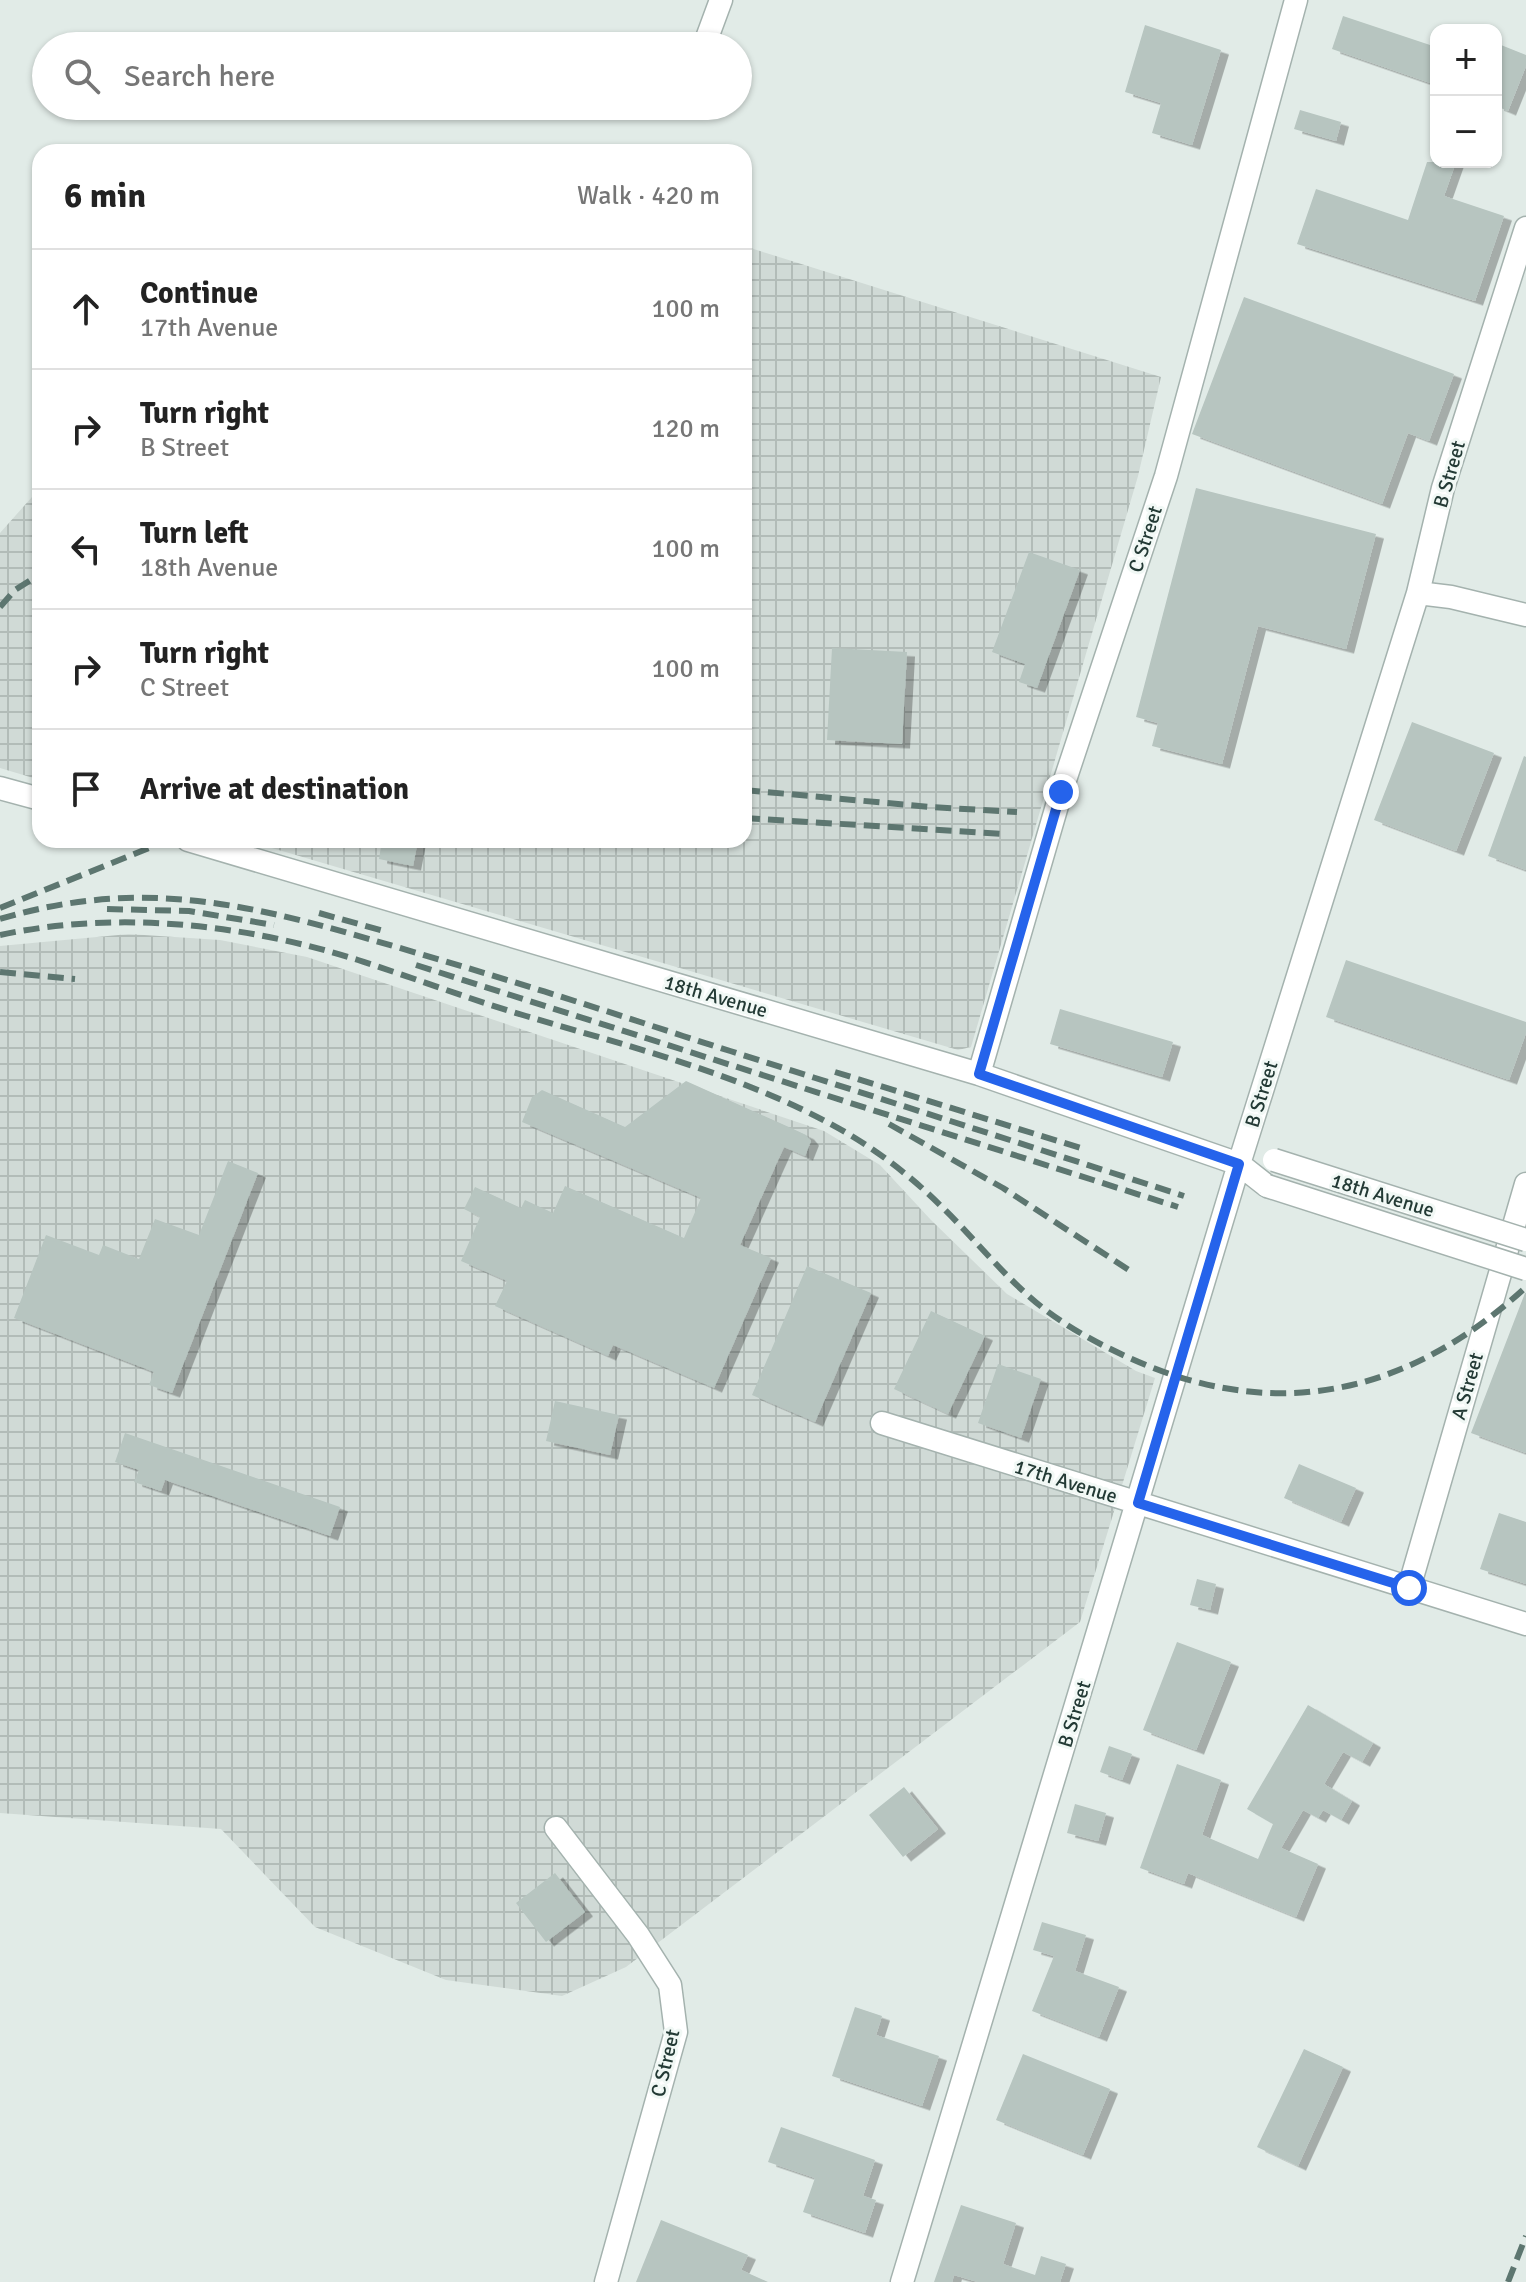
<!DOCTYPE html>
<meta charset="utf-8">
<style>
:root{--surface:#fff;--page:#f2f2f2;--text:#222;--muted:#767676;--line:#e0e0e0}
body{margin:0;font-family:Signika,sans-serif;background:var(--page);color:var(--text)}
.controls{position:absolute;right:24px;top:24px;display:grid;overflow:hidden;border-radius:16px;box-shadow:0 2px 6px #0004}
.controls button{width:72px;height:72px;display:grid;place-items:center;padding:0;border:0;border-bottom:2px solid var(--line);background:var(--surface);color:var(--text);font:40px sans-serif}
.stop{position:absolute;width:24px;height:24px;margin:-18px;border:6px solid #2563eb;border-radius:50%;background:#fff}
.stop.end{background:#2563eb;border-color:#fff;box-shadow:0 2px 8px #0008}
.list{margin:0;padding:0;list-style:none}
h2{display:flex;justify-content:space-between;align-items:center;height:104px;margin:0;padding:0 32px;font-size:34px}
h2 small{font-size:26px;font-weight:400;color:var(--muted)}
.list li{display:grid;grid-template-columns:52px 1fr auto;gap:24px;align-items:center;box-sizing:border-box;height:120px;padding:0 32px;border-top:2px solid var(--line)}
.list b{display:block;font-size:30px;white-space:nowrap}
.list p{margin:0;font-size:26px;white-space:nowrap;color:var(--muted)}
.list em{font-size:26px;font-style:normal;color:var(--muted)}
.icon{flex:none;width:44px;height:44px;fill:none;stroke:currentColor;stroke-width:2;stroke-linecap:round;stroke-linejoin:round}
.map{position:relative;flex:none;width:1526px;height:2282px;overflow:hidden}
.search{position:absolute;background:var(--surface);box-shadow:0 2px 6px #0004;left:32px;top:32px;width:720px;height:88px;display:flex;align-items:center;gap:20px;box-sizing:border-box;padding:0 28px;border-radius:44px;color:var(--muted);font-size:30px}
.panel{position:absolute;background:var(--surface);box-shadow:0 2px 6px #0004;left:32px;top:144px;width:720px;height:704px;border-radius:24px}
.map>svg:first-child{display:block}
</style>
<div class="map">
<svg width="1526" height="2282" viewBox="0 0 1526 2282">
<defs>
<pattern id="industrial-grid" width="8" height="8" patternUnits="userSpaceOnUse" patternTransform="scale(2)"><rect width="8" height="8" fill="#d0dad6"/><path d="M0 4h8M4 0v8" fill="none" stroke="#b2bcb8"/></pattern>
<filter id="shadow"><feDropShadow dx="8" dy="4.5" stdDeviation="0" flood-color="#0004"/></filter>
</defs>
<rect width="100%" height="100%" fill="#e1ebe7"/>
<path fill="url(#industrial-grid)" d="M744 246 1161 377 1138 476 971 1047 958 1050 245 840H744Z
M40 488V780L0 768V533Z
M129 934 220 940 307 957 824 1131 880 1165 931 1220 1007 1294 1136 1371 1155 1378 1080 1622 626 1967 562 1996 446 1980 315 1927 221 1829 0 1813V946Z"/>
<path fill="#b7c5c0" filter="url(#shadow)" d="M1343 16 1436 47V85L1332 49Z
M1145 25 1221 50 1192 145 1152 133 1161 103 1125 92Z
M1496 43 1526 55V66L1508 111 1496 106Z
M1300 110 1341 122 1336 141 1294 129Z
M1427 162H1456L1444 196 1504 216 1475 301 1297 244 1316 189 1408 220Z
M1244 297 1454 374 1429 441 1408 433 1382 504 1192 434Z
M1196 488 1376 534 1346 649 1258 626 1222 764 1152 746 1158 723 1136 717Z
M1029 552 1080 570 1037 688 1019 682 1025 664 992 652Z
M832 648 907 652 902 744 827 740Z
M1412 722 1494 753 1456 851 1374 820Z
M1524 756 1526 757V870L1488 856Z
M382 840H418L413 866 379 859Z
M1346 960 1526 1022V1033L1509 1080 1326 1017Z
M1060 1009 1173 1042 1162 1077 1050 1044Z
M686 1081 791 1128 806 1135 811 1141 805 1156 784 1147 740 1245 771 1258 714 1388 613 1345 608 1356 495 1306 507 1281 461 1261 480 1217 464 1209 475 1187 521 1208 525 1200 553 1213 565 1186 684 1238 701 1198 522 1122 532 1097 542 1090 625 1127Z
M228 1161 258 1173 172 1393 149 1385 154 1372 14 1318 46 1235 99 1255 103 1245 139 1259 155 1219 199 1235Z
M807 1266 871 1293 815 1422 752 1395Z
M1525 1293H1526V1453L1471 1433Z
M931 1311 985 1336 948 1414 894 1389Z
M998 1364 1041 1379 1021 1438 978 1423Z
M555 1401 619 1415 610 1455 546 1441Z
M125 1433 340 1507 330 1536 165 1480 161 1491 134 1482 139 1470 115 1462Z
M1299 1464 1356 1488 1341 1522 1284 1498Z
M1499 1513 1526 1522V1584L1480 1569Z
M1197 1579 1216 1584 1210 1610 1190 1605Z
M1177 1642 1231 1662 1196 1750 1143 1730Z
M1308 1705 1373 1743 1362 1762 1343 1752 1324 1784 1352 1801 1341 1820 1323 1810 1318 1818 1303 1810 1281 1848 1318 1864 1296 1917 1188 1873 1184 1884 1140 1868 1177 1764 1221 1780 1202 1835 1258 1859 1273 1824 1247 1809Z
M1109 1746 1132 1754 1122 1780 1100 1772Z
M904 1787 938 1829 903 1857 869 1815Z
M1075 1804 1106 1813 1098 1841 1067 1833Z
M555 1873 585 1912 546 1942 516 1903Z
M1042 1922 1086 1935 1075 1971 1119 1987 1099 2037 1032 2011 1054 1956 1033 1950Z
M855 2007 882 2016 876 2035 939 2056 922 2106 832 2076Z
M1304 2049 1343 2067 1298 2166 1257 2147Z
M1023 2054 1110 2089 1083 2155 996 2120Z
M781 2127 875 2160 863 2196 876 2200 865 2233 803 2212 815 2178 768 2162Z
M961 2205 1016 2223 1003 2264 1035 2275 1041 2256 1066 2264 1060 2282H978L954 2275 952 2282H934Z
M661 2220 748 2255 741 2270 768 2282H636Z"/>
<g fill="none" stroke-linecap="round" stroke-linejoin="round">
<g stroke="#a4b2ae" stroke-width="25">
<path id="minor" d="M704 46 721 0
M1418 593 1451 597 1526 615
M0 788 40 799
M188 840 979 1074 1239 1164 1267 1186
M979 1074 1061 792 1166 476 1296 0
M882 1423 1526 1624
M1409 1588 1526 1184
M556 1828 638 1935 670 1985 676 2032 606 2282
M902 2282 1239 1164 1418 593 1443 488 1526 228"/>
</g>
<use href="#minor" stroke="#fff" stroke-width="22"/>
<path stroke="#5d7670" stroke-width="6" stroke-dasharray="16 8" stroke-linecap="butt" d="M0 607 15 590 40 574
M744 790 931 807 1017 812
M744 818 1005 834
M0 908 169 840
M107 909 189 911 274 925
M319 913 384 931
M0 919C154 873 270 910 417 953 506 979 595 1007 683 1036 850 1089 1017 1142 1184 1196
M0 935C118 910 244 924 358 960 414 978 469 999 526 1016 627 1046 733 1072 827 1122 869 1144 908 1173 942 1207 976 1240 1005 1278 1043 1308 1074 1332 1110 1350 1146 1365 1287 1423 1415 1389 1526 1287
M416 965 1178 1207
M0 972 75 979
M835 1072 1087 1150
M889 1124 1003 1188 1132 1272
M1508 2282 1526 2236"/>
<g stroke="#a4b2ae" stroke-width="25" stroke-linecap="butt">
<path id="minor-bridge" d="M1274 1160 1526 1240
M1267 1186 1526 1269"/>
</g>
<use href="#minor-bridge" stroke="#fff" stroke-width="22"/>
</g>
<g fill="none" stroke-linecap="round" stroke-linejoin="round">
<path stroke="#2563eb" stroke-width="10" d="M1061 792 979 1074 1239 1164 1138 1503 1409 1588"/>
</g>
<g text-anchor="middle" stroke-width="6" stroke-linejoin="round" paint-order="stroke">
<g font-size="20" fill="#233a35" stroke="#f1f8f5">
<text transform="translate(1449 474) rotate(-74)" y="7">B Street</text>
<text transform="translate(1145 539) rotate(-72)" y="7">C Street</text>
<text transform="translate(716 996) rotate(16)" y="7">18th Avenue</text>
<text transform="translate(1261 1094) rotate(-73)" y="7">B Street</text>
<text transform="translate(1383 1195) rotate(17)" y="7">18th Avenue</text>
<text transform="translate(1467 1386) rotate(-74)" y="7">A Street</text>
<text transform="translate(1066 1481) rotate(17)" y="7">17th Avenue</text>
<text transform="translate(1074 1714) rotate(-73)" y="7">B Street</text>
<text transform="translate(665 2063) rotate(-77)" y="7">C Street</text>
</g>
</g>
</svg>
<div class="controls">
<button>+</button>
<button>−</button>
</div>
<div class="stop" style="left:1409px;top:1588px"></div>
<div class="stop end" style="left:1061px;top:792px"></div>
<div class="search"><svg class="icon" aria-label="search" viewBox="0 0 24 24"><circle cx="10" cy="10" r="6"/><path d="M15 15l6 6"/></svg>Search here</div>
<section class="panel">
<h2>6 min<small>Walk · 420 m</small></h2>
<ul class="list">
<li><svg class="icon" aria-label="ahead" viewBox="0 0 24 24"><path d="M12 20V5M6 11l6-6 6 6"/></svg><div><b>Continue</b><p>17th Avenue</p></div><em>100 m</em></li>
<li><svg class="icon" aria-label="right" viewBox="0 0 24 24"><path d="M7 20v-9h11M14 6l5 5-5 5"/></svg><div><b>Turn right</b><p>B Street</p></div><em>120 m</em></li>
<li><svg class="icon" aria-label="left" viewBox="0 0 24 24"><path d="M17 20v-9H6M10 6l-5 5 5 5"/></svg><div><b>Turn left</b><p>18th Avenue</p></div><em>100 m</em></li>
<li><svg class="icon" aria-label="right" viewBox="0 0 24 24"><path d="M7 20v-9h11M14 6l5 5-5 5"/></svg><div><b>Turn right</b><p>C Street</p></div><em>100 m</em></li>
<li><svg class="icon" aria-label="arrive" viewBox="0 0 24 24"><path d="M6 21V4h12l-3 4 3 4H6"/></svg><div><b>Arrive at destination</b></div></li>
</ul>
</section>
</div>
